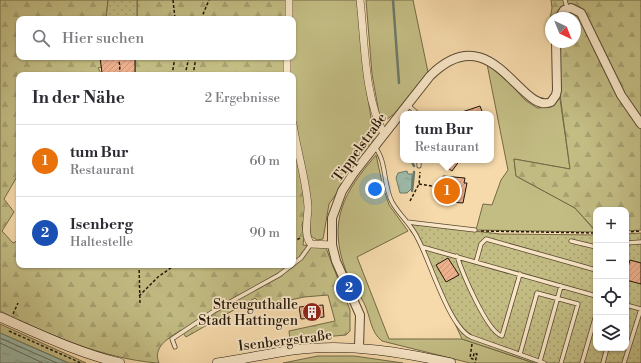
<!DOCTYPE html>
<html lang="de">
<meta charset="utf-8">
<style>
:root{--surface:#fff;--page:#f2f2f3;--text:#2b2b33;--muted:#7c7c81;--line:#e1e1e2;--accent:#d93025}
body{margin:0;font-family:"Libre Bodoni",serif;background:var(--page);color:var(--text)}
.controls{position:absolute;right:12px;bottom:12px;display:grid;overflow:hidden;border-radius:8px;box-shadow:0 1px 3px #0004}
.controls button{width:36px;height:36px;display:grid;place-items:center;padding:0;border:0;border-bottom:1px solid var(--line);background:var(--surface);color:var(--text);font:20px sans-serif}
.compass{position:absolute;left:545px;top:12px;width:36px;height:36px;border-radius:50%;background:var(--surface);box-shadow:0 1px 3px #0004;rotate:137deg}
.you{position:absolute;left:375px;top:189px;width:14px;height:14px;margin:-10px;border:3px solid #fff;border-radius:50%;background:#1a73e8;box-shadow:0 0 0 6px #1a73e833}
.badge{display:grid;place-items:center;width:26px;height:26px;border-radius:50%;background:var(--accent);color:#fff;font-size:13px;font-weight:700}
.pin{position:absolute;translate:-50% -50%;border:2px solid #fff;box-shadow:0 1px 4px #0006}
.popup{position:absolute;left:400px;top:111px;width:94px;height:52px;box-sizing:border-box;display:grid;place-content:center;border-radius:8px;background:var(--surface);filter:drop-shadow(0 1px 3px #0005);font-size:13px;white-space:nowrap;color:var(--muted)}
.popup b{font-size:15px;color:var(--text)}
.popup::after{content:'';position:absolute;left:50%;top:100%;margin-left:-8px;border:8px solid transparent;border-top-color:var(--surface)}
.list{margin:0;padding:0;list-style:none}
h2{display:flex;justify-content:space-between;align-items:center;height:52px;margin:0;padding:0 16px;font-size:17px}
h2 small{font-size:13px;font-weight:400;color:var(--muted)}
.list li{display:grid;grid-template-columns:26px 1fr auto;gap:12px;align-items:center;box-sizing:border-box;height:72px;padding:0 16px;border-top:1px solid var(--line)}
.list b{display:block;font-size:15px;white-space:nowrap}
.list p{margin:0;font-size:13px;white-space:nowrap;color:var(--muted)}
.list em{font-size:13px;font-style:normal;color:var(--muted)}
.icon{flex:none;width:22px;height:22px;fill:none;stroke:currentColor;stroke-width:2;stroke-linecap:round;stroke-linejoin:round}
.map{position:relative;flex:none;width:641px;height:363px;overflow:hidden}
.search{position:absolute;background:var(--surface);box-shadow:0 1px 3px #0004;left:16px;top:16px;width:280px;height:44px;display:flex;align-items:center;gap:10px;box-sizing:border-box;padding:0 14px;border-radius:8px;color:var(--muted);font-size:15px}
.panel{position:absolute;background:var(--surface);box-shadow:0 1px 3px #0004;left:16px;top:72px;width:280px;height:196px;border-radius:8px}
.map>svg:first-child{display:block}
</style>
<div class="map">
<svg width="641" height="363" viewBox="0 0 641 363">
<defs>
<pattern id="forest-firs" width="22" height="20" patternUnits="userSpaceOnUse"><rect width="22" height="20" fill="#c3bd84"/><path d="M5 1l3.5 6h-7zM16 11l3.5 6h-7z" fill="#a7a271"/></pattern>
<pattern id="park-dots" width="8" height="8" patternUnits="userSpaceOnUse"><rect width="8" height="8" fill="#c3bd84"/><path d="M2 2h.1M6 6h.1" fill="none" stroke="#a7a271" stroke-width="1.8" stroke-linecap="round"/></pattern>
<pattern id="water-ripples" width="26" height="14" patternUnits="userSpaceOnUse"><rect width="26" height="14" fill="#9dbbaa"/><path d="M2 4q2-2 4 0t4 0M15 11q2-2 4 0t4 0" fill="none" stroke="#87a091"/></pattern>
<pattern id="building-hatch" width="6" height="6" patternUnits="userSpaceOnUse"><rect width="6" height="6" fill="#edb08d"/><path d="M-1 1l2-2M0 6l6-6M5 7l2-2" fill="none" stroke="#cb9778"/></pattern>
</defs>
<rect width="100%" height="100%" fill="#f6daab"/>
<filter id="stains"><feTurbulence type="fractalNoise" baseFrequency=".005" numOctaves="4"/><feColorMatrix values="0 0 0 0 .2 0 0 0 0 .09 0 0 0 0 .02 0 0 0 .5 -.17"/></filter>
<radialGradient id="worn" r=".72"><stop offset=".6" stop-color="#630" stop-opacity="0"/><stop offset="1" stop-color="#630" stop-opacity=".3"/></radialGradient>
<path fill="#c3bd84" stroke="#736a46" d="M292 0H357L364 75 373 130V143L329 204 323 239 317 240 311 236 310 228 293 108V75H290V57H293Z
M366 0H413L428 72 394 114 386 120 379 113 372 74Z
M487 64 505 78 525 100 537 108 551 107 559 92 570 169 514 159 516 176 575 208 596 232 476 230 483 204 492 205 501 180 508 170Z
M376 155 383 187 389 205 408 231 357 257 389 339H462L534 363H470L382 341C370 332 371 317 364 303 359 293 351 282 346 271 327 221 344 192 376 155Z
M0 324 86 363H69L0 333Z
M318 356H354L403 363H283Z"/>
<path fill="url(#forest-firs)" stroke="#736a46" d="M0 0H108L106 19H19V57H100L102 67 98 68 101 73 100 75H19V173L4 199 14 212 2 231 13 243 19 240V259L17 260 19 265 26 266 30 265H293V137L304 181 306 213 302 225 304 236 303 245 326 248 350 310V331L346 335 290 340 289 331 335 321 328 295 304 297 263 306 255 298 186 337 181 330C169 338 152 347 159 363H157C101 358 50 335 0 311Z
M137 0H287L286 19H137Z
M551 0H641V230L626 231V210H596V231L575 208 516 176 514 159 570 169 553 42H575V18H551V40L547 36 552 8Z
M135 57H285V75H135Z"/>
<path fill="url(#park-dots)" stroke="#736a46" d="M108 0H137V19H106Z
M413 224 500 234 596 235V348H626V234L641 233V363H534L462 339 416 238 410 230Z"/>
<path fill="url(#water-ripples)" stroke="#6c796a" d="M407 171 408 174H412V188L407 193H400L396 178 398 173Z
M0 333 68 363H0Z"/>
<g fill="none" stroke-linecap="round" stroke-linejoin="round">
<path stroke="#60695a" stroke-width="1" d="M0 338 57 363
M0 343 43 363"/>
<path stroke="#6c796a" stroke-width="2.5" d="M393 0 399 83
M402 130H403
M411 160 414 166
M412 191 414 172"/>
</g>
<path fill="url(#building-hatch)" stroke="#231709" d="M100 57H135V75L102 73Z
M480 106 483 114H459V113Z
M437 160H460L452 171Z
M443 176 465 178 464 183H467L463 203 452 202V198L443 197Z
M448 258 459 275 446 282 436 265Z
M630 260 641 263V284L626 280V266L628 267Z
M323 305 324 317 301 319 299 307Z"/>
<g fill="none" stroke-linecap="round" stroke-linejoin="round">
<g stroke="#584832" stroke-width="5">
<path id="service" d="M565 0 567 8
M408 105 418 114
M375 147C387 162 383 185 392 202 399 215 412 225 418 239 430 261 449 327 471 337L544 363
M419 166V160
M407 222 475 230
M571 241 596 247
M626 243 641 242
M422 247 596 296
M457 256C462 272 487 332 502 336L520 274
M476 262 481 244 486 239 596 270
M293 264 301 258 311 244
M626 305 641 309
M175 347 172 339 214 311 279 275 292 265
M520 354 537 293 578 304 561 363
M540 361 561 286
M582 363 596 315
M603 363 607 348
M624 363 641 309"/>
</g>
<g stroke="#584832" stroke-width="8">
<path id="minor" d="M360 0C365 42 364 97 384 134
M289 19V0
M287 57V75
M293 124C297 152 306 178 308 207 308 218 303 235 311 244L332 245"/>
</g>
<g stroke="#584832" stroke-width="10">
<path id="tertiary" d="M559 18 564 10 571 8 581 13 621 95 641 124
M359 347 360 315 336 261 332 245V218L342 191 353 174 430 76C492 14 521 116 551 102L556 95 557 90 556 42"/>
</g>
<g stroke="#231709" stroke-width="10">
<path id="secondary" d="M0 317C39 334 78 353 120 363
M217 363C246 359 273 352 302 349 353 344 401 352 451 363"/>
</g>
<path stroke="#231709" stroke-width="1.5" stroke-dasharray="3 2" stroke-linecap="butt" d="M173 0 175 19
M201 19 209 0
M118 57 120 66 119 75
M172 75 175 57
M185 75 189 57
M193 75 196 57
M419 184 438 187
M410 201 419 184 420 172
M481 231 596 233
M626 232 641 231
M293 242 300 238
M139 265 140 304
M139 296 158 277 175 265
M13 314 18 303
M9 331 81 363
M472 344 470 358 473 359 474 353 477 354 475 363"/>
<use href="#service" stroke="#f9e7c8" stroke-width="3.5"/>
<use href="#minor" stroke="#f9e7c8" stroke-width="7"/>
<use href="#tertiary" stroke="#f9e7c8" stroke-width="8"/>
<use href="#secondary" stroke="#f9e7c8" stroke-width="9"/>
</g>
<defs>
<g id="building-disc" transform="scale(1)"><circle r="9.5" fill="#8f2418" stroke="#f9e7c8"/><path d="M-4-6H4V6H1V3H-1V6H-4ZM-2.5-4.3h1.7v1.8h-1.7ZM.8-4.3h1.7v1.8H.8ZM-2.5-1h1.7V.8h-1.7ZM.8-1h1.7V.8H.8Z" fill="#fff"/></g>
</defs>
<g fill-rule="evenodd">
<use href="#building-disc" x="312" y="312"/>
</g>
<g text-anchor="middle" stroke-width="3.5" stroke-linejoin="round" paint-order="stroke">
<g font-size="14" fill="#231709" stroke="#f9e7c8">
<text transform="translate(359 147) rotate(-54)" y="5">Tippelstraße</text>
<text transform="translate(285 340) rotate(-7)" y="5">Isenbergstraße</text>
</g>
<g font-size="14" fill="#231709" stroke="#f9e7c8" text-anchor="end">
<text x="298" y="309">Streuguthalle<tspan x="298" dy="16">Stadt Hattingen</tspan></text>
</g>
</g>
<rect width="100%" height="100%" filter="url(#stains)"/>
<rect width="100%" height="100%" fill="url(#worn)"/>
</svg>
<div class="controls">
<button>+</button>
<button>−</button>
<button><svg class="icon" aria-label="locate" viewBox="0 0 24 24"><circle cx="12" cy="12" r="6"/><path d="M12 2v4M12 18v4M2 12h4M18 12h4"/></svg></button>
<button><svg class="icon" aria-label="layers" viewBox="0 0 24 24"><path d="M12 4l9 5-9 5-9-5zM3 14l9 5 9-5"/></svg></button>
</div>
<svg class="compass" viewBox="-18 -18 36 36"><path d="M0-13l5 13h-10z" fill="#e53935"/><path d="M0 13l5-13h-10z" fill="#7c7c81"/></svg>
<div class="you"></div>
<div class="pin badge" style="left:447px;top:191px;background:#e8710a">1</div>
<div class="popup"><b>tum Bur</b>Restaurant</div>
<div class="pin badge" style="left:349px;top:288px;background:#1a4fb4">2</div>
<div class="search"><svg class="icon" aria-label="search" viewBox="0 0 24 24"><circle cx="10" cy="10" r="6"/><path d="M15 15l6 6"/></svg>Hier suchen</div>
<section class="panel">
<h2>In der Nähe<small>2 Ergebnisse</small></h2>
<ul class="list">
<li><span class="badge" style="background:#e8710a">1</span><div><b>tum Bur</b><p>Restaurant</p></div><em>60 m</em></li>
<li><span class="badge" style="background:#1a4fb4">2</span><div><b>Isenberg</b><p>Haltestelle</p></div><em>90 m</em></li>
</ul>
</section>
</div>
